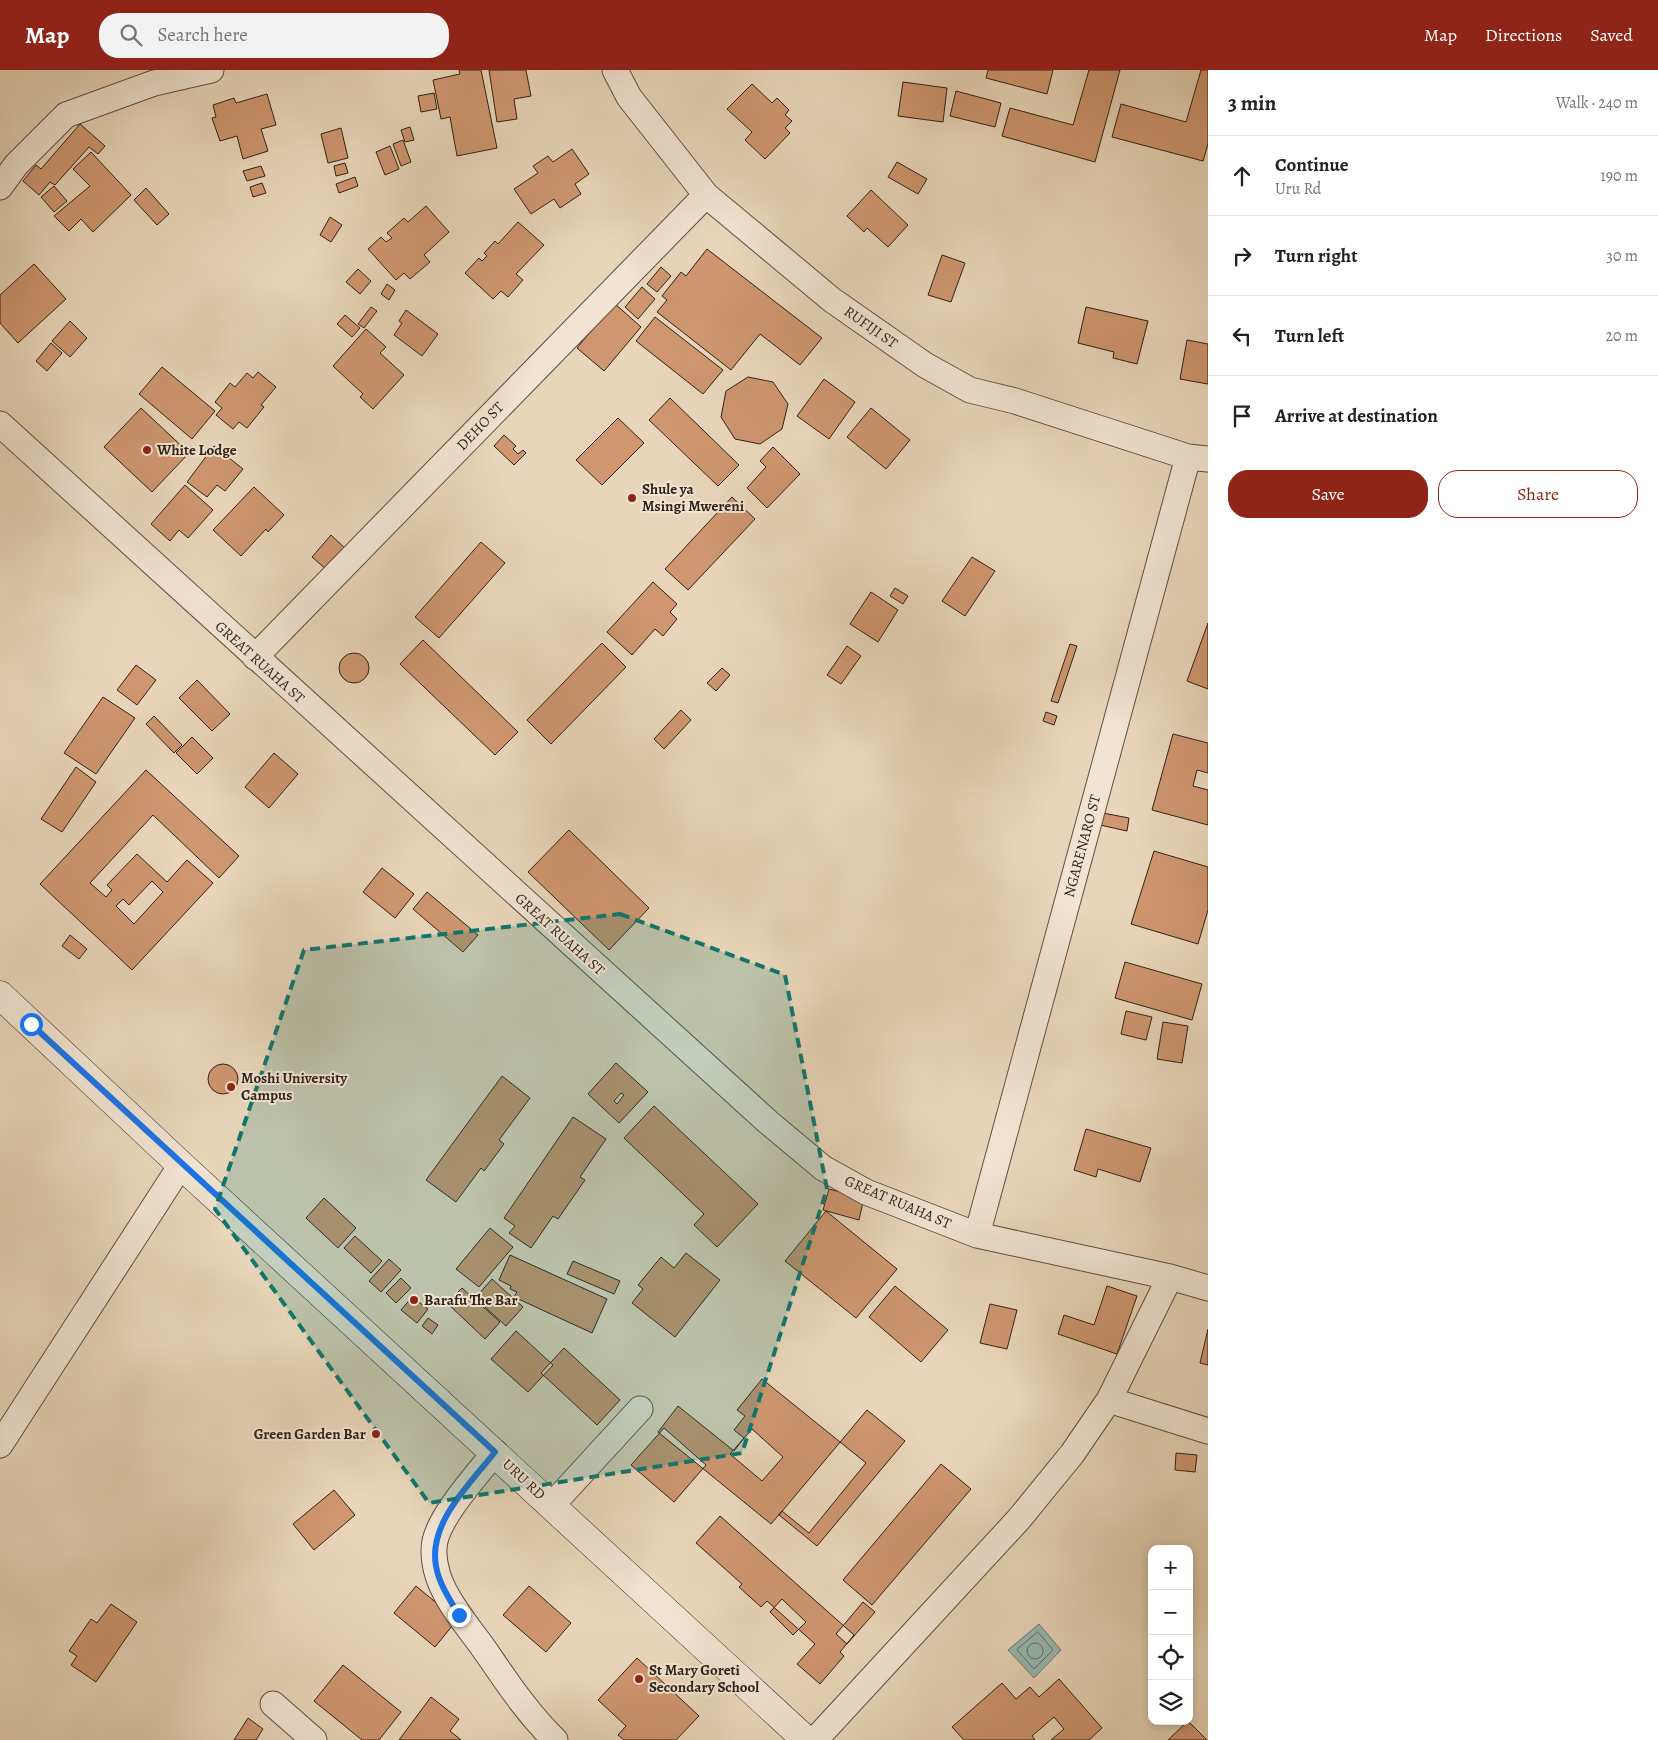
<!DOCTYPE html>
<meta charset="utf-8">
<style>
:root{--surface:#fff;--page:#f2f2f2;--text:#222;--muted:#767676;--line:#e0e0e0;--accent:#8f2418}
body{margin:0;font-family:Alegreya,serif;background:var(--page);color:var(--text)}
.controls{position:absolute;right:15px;bottom:15px;display:grid;overflow:hidden;border-radius:10px;box-shadow:0 2px 8px #0003}
.controls button{width:45px;height:45px;display:grid;place-items:center;padding:0;border:0;border-bottom:1px solid var(--line);background:var(--surface);color:var(--text);font:25px sans-serif}
.stop{position:absolute;width:15px;height:15px;margin:-11px;border:4px solid #1a73e8;border-radius:50%;background:#fff}
.stop.end{background:#1a73e8;border-color:#fff;box-shadow:0 1px 5px #0008}
.list{margin:0;padding:0;list-style:none}
h2{display:flex;justify-content:space-between;align-items:center;height:65px;margin:0;padding:0 20px;font-size:21px}
h2 small{font-size:16px;font-weight:400;color:var(--muted)}
.list li{display:grid;grid-template-columns:32px 1fr auto;gap:15px;align-items:center;box-sizing:border-box;height:80px;padding:0 20px;border-top:1px solid var(--line)}
.list b{display:block;font-size:19px;white-space:nowrap}
.list p{margin:0;font-size:16px;white-space:nowrap;color:var(--muted)}
.list em{font-size:16px;font-style:normal;color:var(--muted)}
.actions{display:flex;gap:10px;padding:15px 20px}
.actions a{flex:1;padding:11px 0;border:1px solid var(--accent);border-radius:20px;text-align:center;font-size:18px;color:var(--accent)}
.actions .main{background:var(--accent);color:#fff}
.icon{flex:none;width:28px;height:28px;fill:none;stroke:currentColor;stroke-width:2;stroke-linecap:round;stroke-linejoin:round}
.map{position:relative;flex:none;width:1208px;height:1670px;overflow:hidden}
header{display:flex;align-items:center;gap:30px;box-sizing:border-box;height:70px;padding:0 25px;background:var(--accent);color:#fff}
header strong{font-size:24px}
nav{display:flex;gap:28px;margin-inline-start:auto;font-size:18px}
.search{width:350px;height:45px;background:var(--page);display:flex;align-items:center;gap:12px;box-sizing:border-box;padding:0 18px;border-radius:20px;color:var(--muted);font-size:19px}
main{display:flex}
aside{flex:1;background:var(--surface)}
.map>svg:first-child{display:block}
</style>
<header>
<strong>Map</strong>
<div class="search"><svg class="icon" aria-label="search" viewBox="0 0 24 24"><circle cx="10" cy="10" r="6"/><path d="M15 15l6 6"/></svg>Search here</div>
<nav><a>Map</a><a>Directions</a><a>Saved</a></nav>
</header>
<main>
<div class="map">
<svg width="1208" height="1670" viewBox="0 0 1208 1670">
<rect width="100%" height="100%" fill="#e9d6ba"/>
<filter id="stains"><feTurbulence type="fractalNoise" baseFrequency=".004" numOctaves="4"/><feColorMatrix values="0 0 0 0 .2 0 0 0 0 .09 0 0 0 0 .02 0 0 0 .5 -.17"/></filter>
<radialGradient id="worn" r=".72"><stop offset=".6" stop-color="#630" stop-opacity="0"/><stop offset="1" stop-color="#630" stop-opacity=".3"/></radialGradient>
<path fill="#97b9b2" stroke="#6d7d74" d="M1039 1554 1061 1580 1034 1608 1008 1580Z"/>
<g fill="none" stroke-linecap="round" stroke-linejoin="round">
<path stroke="#636e64" stroke-width="1" d="M1038 1562 1053 1580 1034 1599 1017 1580Z
M1027 1581a8 8 0 1 1 16 0a8 8 0 1 1-16 0Z"/>
</g>
<path fill="#cf966f" stroke="#2f2217" fill-rule="evenodd" d="M459 0H481L497 78 457 86 450 47 441 49 433 10 460 4Z
M489 0H526L531 26 514 29 517 49 497 52Z
M988 0H1053L1047 24 986 8Z
M1089 0H1120L1095 92 1002 66 1010 38 1073 55Z
M1201 0H1208V74L1203 91 1112 67 1121 34 1186 52Z
M903 12 947 18 943 52 898 46Z
M752 14 772 33 777 28 789 40 785 45 792 51 785 58 790 63 765 89 745 70 752 62 727 39Z
M956 21 1001 33 995 57 950 46Z
M434 23 437 39 421 42 418 26Z
M267 24 276 55 261 59 268 81 243 89 237 66 220 71 212 48 216 47 213 35 234 28 236 33Z
M80 54 105 76 98 84 89 77 55 115 50 112 39 125 23 111 36 95 41 99Z
M410 57 414 70 405 72 401 60Z
M341 58 348 88 328 93 321 64Z
M403 70 411 92 401 96 393 74Z
M390 76 399 99 385 105 376 82Z
M572 79 589 104 575 114 581 124 560 138 554 129 531 144 514 119 538 103 533 96 548 86 553 92Z
M91 82 131 125 93 162 81 149 69 161 54 146 90 116 73 99Z
M897 92 927 109 918 124 888 107Z
M345 93 348 103 336 106 334 96Z
M261 96 265 106 247 111 243 101Z
M355 107 358 116 339 123 336 114Z
M262 113 266 123 253 127 250 117Z
M54 116 67 131 54 142 41 127Z
M146 118 169 144 157 155 134 130Z
M871 120 908 155 888 177 867 158 864 162 847 146Z
M426 136 449 162 424 185 430 192 410 209 404 203 396 210 368 179 381 167 386 172 392 168 387 163 404 148 408 152Z
M330 147 342 155 331 172 320 165Z
M518 152 544 175 516 204 523 210 508 227 501 221 493 229 465 203 479 188 482 191 487 186 484 183 495 171 498 174Z
M707 179 822 268 800 295 760 264 731 300 657 242 667 230 662 226 681 202 686 206Z
M942 185 965 193 951 232 928 225Z
M34 194 66 229 18 273 0 253V225Z
M661 197 671 206 657 222 647 214Z
M358 199 371 211 360 224 346 212Z
M387 214 395 220 389 230 381 224Z
M642 217 655 229 638 249 625 237Z
M614 233 641 257 604 301 577 278Z
M371 237 377 241 364 258 358 254Z
M1086 237 1148 251 1137 294 1113 288 1114 282 1078 273Z
M406 240 438 264 422 286 394 265 402 253 399 251Z
M345 245 360 258 352 267 337 254Z
M655 247 723 300 703 324 636 271Z
M70 251 87 268 70 287 52 271Z
M366 259 386 277 380 283 404 305 373 339 360 327 363 324 333 296Z
M1187 270 1208 274V314L1180 309Z
M51 273 62 283 47 301 36 291Z
M162 297 215 341 192 369 139 324Z
M258 302 276 317 261 335 264 337 247 358 239 352 233 359 216 345 222 338 215 332 230 313 235 317 247 303 253 308Z
M748 307 773 312 788 334 782 359 760 374 735 369 721 347 726 321Z
M824 309 855 332 829 369 797 346Z
M670 328 739 395 718 416 649 350Z
M141 338 189 383 152 422 104 377Z
M871 338 910 370 886 399 847 367Z
M618 348 644 373 602 415 576 390Z
M504 365 516 376 513 379 518 384 523 380 526 383 514 395 494 376Z
M214 376 243 399 225 421 217 415 207 427 187 412Z
M773 377 800 404 767 438 747 418 766 397 760 391Z
M185 415 213 440 188 468 179 460 170 471 151 454Z
M254 417 284 445 268 462 266 459 241 486 213 460Z
M732 427 755 449 688 520 665 499Z
M331 465 347 480 328 501 312 487Z
M481 472 505 493 439 568 415 547Z
M972 487 995 501 965 546 942 531Z
M653 512 677 534 670 542 677 549 663 566 655 559 632 585 607 562Z
M895 518 908 526 903 534 890 526Z
M871 522 898 540 878 572 850 554Z
M1208 553V619L1187 611Z
M423 570 518 662 495 685 400 594Z
M602 573 626 597 551 674 527 650Z
M1070 574 1077 576 1058 633 1051 631Z
M847 576 861 586 841 614 827 605Z
M339 598a15 15 0 1 1 30 0a15 15 0 1 1-30 0Z
M136 595 156 610 137 635 117 620Z
M722 598 730 605 716 621 707 613Z
M197 610 230 644 212 661 179 628Z
M103 627 135 648 96 704 64 683Z
M681 640 691 650 664 679 654 669Z
M1046 642 1057 646 1054 655 1043 651Z
M154 646 182 675 174 683 146 654Z
M1173 664 1208 673V703L1197 700 1193 716 1208 720V755L1152 740Z
M192 667 213 688 197 704 176 683Z
M274 683 298 704 269 738 245 717Z
M76 697 96 712 62 762 41 749Z
M146 700 239 786 219 808 153 745 90 813 106 827 112 820 107 815 137 784 167 812 187 790 213 813 132 900 40 814ZM152 811 163 822 134 854 116 836 123 829 129 835Z
M1103 743 1129 748 1127 761 1100 755Z
M569 760 649 838 609 880 528 802Z
M1154 781 1208 797V840L1198 874 1131 854Z
M382 798 414 824 395 848 363 822Z
M427 822 478 865 463 882 413 839Z
M70 865 87 879 79 889 62 876Z
M1125 892 1202 914 1192 950 1115 928Z
M1126 941 1152 947 1146 970 1121 964Z
M1163 952 1188 956 1182 993 1157 989Z
M616 993 648 1022 619 1053 588 1024ZM621 1023 624 1025 617 1034 614 1031Z
M208 1009a15 15 0 1 1 30 0a15 15 0 1 1-30 0Z
M502 1006 530 1028 499 1070 504 1074 484 1101 481 1098 456 1132 426 1110Z
M654 1036 758 1134 717 1177 694 1155 704 1144 624 1068Z
M573 1047 606 1069 580 1107 585 1110 558 1149 553 1146 531 1178 509 1163 515 1156 504 1148Z
M1086 1059 1151 1078 1140 1112 1098 1099 1096 1107 1074 1100Z
M829 1119 864 1128 859 1150 823 1140Z
M324 1128 356 1158 338 1178 306 1148Z
M826 1141 897 1199 856 1248 785 1191Z
M490 1158 513 1177 479 1217 456 1199Z
M355 1166 382 1191 371 1203 344 1178Z
M686 1183 720 1210 675 1267 632 1233 643 1219 638 1215 661 1187 674 1198Z
M510 1185 607 1229 592 1263 514 1227 517 1222 510 1219 511 1216 499 1210Z
M389 1189 401 1200 381 1222 369 1211Z
M573 1191 620 1211 614 1224 567 1204Z
M401 1208 411 1218 396 1233 386 1223Z
M492 1209 523 1237 506 1256 475 1228Z
M895 1216 948 1260 921 1292 869 1247Z
M1107 1216 1137 1226 1117 1284 1058 1264 1064 1245 1094 1255Z
M462 1218 500 1252 485 1269 447 1233Z
M412 1227 428 1239 417 1253 401 1240Z
M990 1234 1017 1240 1007 1279 980 1273Z
M428 1248 438 1255 432 1264 422 1256Z
M1208 1259V1295L1200 1293Z
M516 1261 553 1295 528 1322 491 1289Z
M564 1278 620 1330 597 1355 541 1303Z
M762 1309 866 1393 809 1463 782 1441 771 1454 658 1362 678 1336 734 1381 744 1368 734 1360 745 1346 737 1340Z
M867 1340 905 1371 817 1476 779 1445Z
M664 1358 706 1395 674 1432 631 1395Z
M752 1359 783 1387 762 1411 730 1384Z
M1176 1383 1197 1385 1195 1402 1175 1400Z
M941 1394 971 1419 872 1535 843 1510Z
M334 1420 355 1445 314 1480 293 1454Z
M720 1446 854 1565 840 1582 844 1586 820 1614 797 1594 815 1574 767 1531 761 1537 739 1517 742 1514 696 1473Z
M416 1516 457 1550 435 1577 394 1543Z
M529 1516 571 1553 546 1582 503 1545Z
M782 1529 806 1552 793 1565 770 1542Z
M863 1532 875 1542 847 1574 836 1564Z
M111 1534 137 1552 96 1612 71 1595 77 1586 69 1581 91 1549 97 1553Z
M637 1588 699 1646 676 1670H624L618 1665 626 1656 598 1630Z
M343 1595 401 1642 379 1670H362L314 1631Z
M1059 1609 1102 1658 1089 1670H1051L1064 1659 1054 1647 1032 1666 1035 1670H964L952 1657 1002 1613 1016 1629 1030 1617 1039 1627Z
M431 1627 459 1649 450 1661 461 1670H399Z
M248 1648 263 1659 256 1670H234Z
M1188 1651 1207 1670H1168Z"/>
<g fill="none" stroke-linecap="round" stroke-linejoin="round">
<g stroke="#5e4f40" stroke-width="27">
<path id="street" d="M615 0 629 27 706 125 832 230 925 295 970 320 1015 331 1188 387 1208 389
M0 117 16 95 66 45 154 13 211 0
M0 354 768 1052 823 1098 866 1122 977 1165 1170 1207 1208 1218
M255 587 706 125
M977 1165 1188 387
M1109 1330 1208 1361
M0 1375 181 1095
M495 1382C477 1405 441 1444 435 1471 432 1485 436 1503 442 1516 452 1538 468 1557 482 1576 505 1609 526 1642 555 1670
M552 1435 640 1339
M273 1634 314 1670
M815 1670 1019 1449 1072 1384 1109 1330 1170 1207"/>
</g>
<g stroke="#2f2217" stroke-width="29">
<path id="secondary" d="M0 925 181 1095 806 1670"/>
</g>
<use href="#street" stroke="#f1e4d2" stroke-width="25"/>
<use href="#secondary" stroke="#f1e4d2" stroke-width="28"/>
</g>
<g fill="none" stroke-linecap="round" stroke-linejoin="round">
<path stroke="#1a73e8" stroke-width="6" d="M31 954 495 1382C470 1414 428 1453 436 1496 439 1514 450 1530 459 1545"/>
</g>
<path fill="#0f766e" fill-opacity="0.2" stroke="#0f766e" stroke-width="4" stroke-dasharray="10 6" stroke-linejoin="round" d="M620 844 785 905 827 1119 742 1383 429 1433 215 1139 304 880Z"/>
<g fill="#8f2418" stroke="#f1e4d2" stroke-width="2">
<circle cx="147" cy="380" r="5"/>
<circle cx="632" cy="428" r="5"/>
<circle cx="231" cy="1017" r="5"/>
<circle cx="414" cy="1230" r="5"/>
<circle cx="376" cy="1364" r="5"/>
<circle cx="639" cy="1609" r="5"/>
</g>
<g text-anchor="middle" stroke-width="4" stroke-linejoin="round" paint-order="stroke">
<g font-size="15" fill="#2f2217" stroke="#f1e4d2">
<text transform="translate(871 257) rotate(35)" y="5">RUFIJI ST</text>
<text transform="translate(480 356) rotate(-46)" y="5">DEHO ST</text>
<text transform="translate(260 592) rotate(42)" y="5">GREAT RUAHA ST</text>
<text transform="translate(1082 776) rotate(-75)" y="5">NGARENARO ST</text>
<text transform="translate(560 864) rotate(42)" y="5">GREAT RUAHA ST</text>
<text transform="translate(898 1132) rotate(23)" y="5">GREAT RUAHA ST</text>
<text transform="translate(524 1409) rotate(43)" y="5">URU RD</text>
</g>
<g font-size="15" font-weight="bold" fill="#2f2217" stroke="#f1e4d2" text-anchor="start">
<text x="157" y="385">White Lodge</text>
<text x="642" y="424">Shule ya<tspan x="642" dy="17">Msingi Mwereni</tspan></text>
<text x="241" y="1013">Moshi University<tspan x="241" dy="17">Campus</tspan></text>
<text x="424" y="1235">Barafu The Bar</text>
<text x="366" y="1369" text-anchor="end">Green Garden Bar</text>
<text x="649" y="1605">St Mary Goreti<tspan x="649" dy="17">Secondary School</tspan></text>
</g>
</g>
<rect width="100%" height="100%" filter="url(#stains)"/>
<rect width="100%" height="100%" fill="url(#worn)"/>
</svg>
<div class="controls">
<button>+</button>
<button>−</button>
<button><svg class="icon" aria-label="locate" viewBox="0 0 24 24"><circle cx="12" cy="12" r="6"/><path d="M12 2v4M12 18v4M2 12h4M18 12h4"/></svg></button>
<button><svg class="icon" aria-label="layers" viewBox="0 0 24 24"><path d="M12 4l9 5-9 5-9-5zM3 14l9 5 9-5"/></svg></button>
</div>
<div class="stop" style="left:31px;top:954px"></div>
<div class="stop end" style="left:459px;top:1545px"></div>
</div>
<aside>
<h2>3 min<small>Walk · 240 m</small></h2>
<ul class="list">
<li><svg class="icon" aria-label="ahead" viewBox="0 0 24 24"><path d="M12 20V5M6 11l6-6 6 6"/></svg><div><b>Continue</b><p>Uru Rd</p></div><em>190 m</em></li>
<li><svg class="icon" aria-label="right" viewBox="0 0 24 24"><path d="M7 20v-9h11M14 6l5 5-5 5"/></svg><div><b>Turn right</b></div><em>30 m</em></li>
<li><svg class="icon" aria-label="left" viewBox="0 0 24 24"><path d="M17 20v-9H6M10 6l-5 5 5 5"/></svg><div><b>Turn left</b></div><em>20 m</em></li>
<li><svg class="icon" aria-label="arrive" viewBox="0 0 24 24"><path d="M6 21V4h12l-3 4 3 4H6"/></svg><div><b>Arrive at destination</b></div></li>
</ul>
<div class="actions"><a class="main">Save</a><a>Share</a></div>
</aside>
</main>
